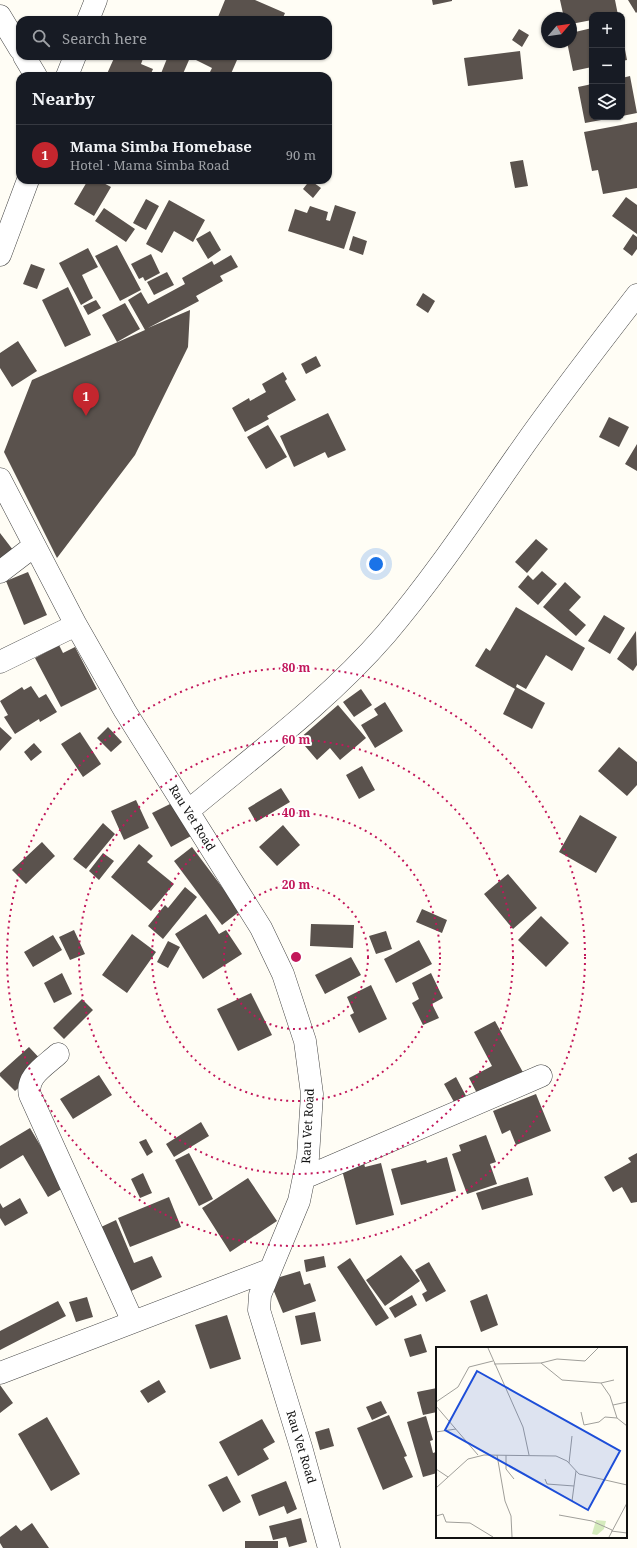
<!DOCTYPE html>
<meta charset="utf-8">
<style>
:root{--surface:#171b24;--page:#242831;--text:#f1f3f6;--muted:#9ea1a6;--line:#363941;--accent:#c4262e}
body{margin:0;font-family:"Noto Serif",serif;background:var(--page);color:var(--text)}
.controls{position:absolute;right:12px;top:12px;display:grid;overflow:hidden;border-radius:8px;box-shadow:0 1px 3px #0004}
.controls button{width:36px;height:36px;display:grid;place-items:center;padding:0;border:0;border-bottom:1px solid var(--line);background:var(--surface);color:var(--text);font:20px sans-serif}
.compass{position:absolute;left:541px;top:12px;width:36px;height:36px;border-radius:50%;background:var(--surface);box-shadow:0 1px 3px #0004;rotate:61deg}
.you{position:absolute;left:376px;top:564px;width:14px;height:14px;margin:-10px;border:3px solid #fff;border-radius:50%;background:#1a73e8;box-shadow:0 0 0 6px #1a73e833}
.badge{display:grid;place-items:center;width:26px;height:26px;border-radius:50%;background:var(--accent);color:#fff;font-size:13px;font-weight:700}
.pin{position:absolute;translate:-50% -33px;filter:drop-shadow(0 1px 2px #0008)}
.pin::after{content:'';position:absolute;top:21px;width:14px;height:12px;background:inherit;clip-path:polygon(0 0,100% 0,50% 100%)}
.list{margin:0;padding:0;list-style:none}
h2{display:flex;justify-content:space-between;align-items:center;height:52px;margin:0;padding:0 16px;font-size:17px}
h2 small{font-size:13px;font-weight:400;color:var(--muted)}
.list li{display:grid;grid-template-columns:26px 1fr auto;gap:12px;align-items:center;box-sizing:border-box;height:60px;padding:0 16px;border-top:1px solid var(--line)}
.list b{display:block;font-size:15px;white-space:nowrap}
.list p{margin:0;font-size:13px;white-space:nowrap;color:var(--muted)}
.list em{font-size:13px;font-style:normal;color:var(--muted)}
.icon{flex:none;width:22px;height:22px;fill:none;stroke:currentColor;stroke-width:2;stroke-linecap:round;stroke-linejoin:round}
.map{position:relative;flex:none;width:637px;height:1548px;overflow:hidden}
.search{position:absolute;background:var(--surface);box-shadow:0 1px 3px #0004;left:16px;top:16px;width:316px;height:44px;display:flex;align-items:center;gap:10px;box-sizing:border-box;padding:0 14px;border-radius:12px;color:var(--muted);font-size:15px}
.panel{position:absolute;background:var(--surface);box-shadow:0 1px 3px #0004;left:16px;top:72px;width:316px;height:112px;border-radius:12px}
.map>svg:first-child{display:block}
</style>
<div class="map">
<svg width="637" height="1548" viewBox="0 0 637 1548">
<rect width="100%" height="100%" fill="#fffdf5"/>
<path fill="#5a524d" d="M225 0H255L285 13 282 20H224L218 17Z
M432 0H452V1L433 5Z
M560 0H615L618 15H592V20L571 24V18H564Z
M628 0H637V12L636 13Z
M592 28V67L573 71 567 42H571V33Z
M519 29 529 35 522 47 512 40Z
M623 39 627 60 622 61V40Z
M520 51 523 79 468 86 464 58Z
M115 56H144L141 64 153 69 150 76H106Z
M168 56H180L189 60 182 76H160Z
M192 56H229L237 60 230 76H208L212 68 192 58Z
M630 76 637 113 622 116V78Z
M592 84V117L612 118 585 123 578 87Z
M637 122V188L603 194 598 170 592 171 584 132Z
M523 160 528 186 515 188 510 162Z
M88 180H98L111 187 94 216 74 204Z
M310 180 321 188 313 198 303 189Z
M626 197 637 205V234L612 216Z
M146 199 159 206 146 230 133 223Z
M169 200 205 220 193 242 174 231 162 253 146 244Z
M335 205 356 212 344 249 288 231 295 209 307 213 310 206 328 212 326 220 330 221Z
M104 208 135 229 126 242 95 221Z
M210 231 221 250 208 259 196 239Z
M633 234 637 237V249L632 256 623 249Z
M353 236 367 241 363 255 349 250Z
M117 245 141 290 120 301 95 256Z
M88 248 98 267 82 275 93 298 81 305 59 263Z
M151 254 160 273 145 281 143 277 139 279 131 264Z
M231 255 238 267 220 276 223 281 196 296 199 301 148 328 190 310 188 347 135 455 57 558 4 452 32 380 145 330 128 300 141 292 148 304 185 284 182 278 212 261 214 265Z
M31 264 45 269 37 289 23 284Z
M167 272 174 285 154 295 147 282Z
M68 287 91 335 65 347 42 300Z
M423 293 435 301 428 313 416 305Z
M96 300 101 308 88 315 83 306Z
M125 303 140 329 117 342 102 315Z
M18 341 37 371 12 387 0 368V353Z
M316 356 321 366 306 374 301 364Z
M283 372 287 379 285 381 296 400 267 416 269 419 245 432 232 408 249 398 250 401 266 392 262 384Z
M328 413 346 450 328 458 325 452 294 467 280 436Z
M609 417 629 427 619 447 599 437Z
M268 425 287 457 266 469 247 437Z
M637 444V471L625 464Z
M0 533 13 550 0 559Z
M536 539 548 549 527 573 515 562Z
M542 571 557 584 538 605 518 587 528 575 533 580Z
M28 572 47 615 24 625 6 581Z
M565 582 581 597 569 610 586 625 576 636 543 607Z
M516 607 585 648 572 671 546 655 526 689 517 684 516 687 545 703 532 729 503 714 515 689 475 666 486 648 490 651Z
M604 615 625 628 610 654 588 641Z
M636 631 637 665 633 671 617 659Z
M59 645 63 653 75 647 97 689 61 707 35 658Z
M31 686 39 698 46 694 57 712 40 722 39 719 15 734 4 717 8 715 0 701 22 687 24 690Z
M361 689 372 705 354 717 343 702Z
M385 702 403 731 375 748 361 725 378 715 374 709Z
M338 705 366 738 340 760 330 748 317 760 299 739Z
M0 727 12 738 0 751Z
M108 727 122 742 111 752 97 738Z
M80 732 101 764 83 777 61 744Z
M34 743 42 752 31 761 24 752Z
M619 747 637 762V785L627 796 598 771Z
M362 766 375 790 359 799 346 775Z
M281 788 290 802 256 822 248 808Z
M136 800 149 828 124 840 111 811Z
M172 803 191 836 171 847 152 813Z
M580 815 617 837 596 873 559 852Z
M103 823 115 834 86 869 73 859Z
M283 825 300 845 277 866 259 847Z
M42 842 55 856 26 884 12 870Z
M139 844 153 856 147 862 174 884 151 911 111 877Z
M192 847 240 911 222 925 174 861Z
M103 853 114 861 99 880 89 871Z
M508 874 537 908 513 929 484 894Z
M185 887 197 897 163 939 148 926 165 905 168 908Z
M422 909 447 920 442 933 416 922Z
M206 914 219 934 226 930 242 954 203 979 175 934Z
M541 916 569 943 546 967 518 940Z
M311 924 354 925 353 948 310 946Z
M74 930 85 954 70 960 59 937Z
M386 931 392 949 376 954 369 936Z
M132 934 156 952 127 993 102 975Z
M53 935 62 950 33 967 24 952Z
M419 940 432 964 396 983 384 959Z
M168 941 180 947 168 968 157 962Z
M351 957 361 975 325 994 315 975Z
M62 973 72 994 54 1003 44 983Z
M431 973 443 998 432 1004 439 1018 423 1025 412 1003 419 999 412 983Z
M371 985 387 1019 359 1033 350 1015 354 1013 347 997Z
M251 993 272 1035 238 1051 217 1009Z
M82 999 93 1010 64 1039 53 1028Z
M495 1021 525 1076 480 1099 469 1078 492 1066 474 1032Z
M29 1047 45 1064 15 1091 0 1076V1073Z
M99 1075 112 1095 73 1119 60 1099Z
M456 1077 466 1096 454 1102 444 1084Z
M536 1094 551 1131 516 1145 510 1130 502 1134 493 1111Z
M201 1122 209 1136 174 1157 166 1144Z
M30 1128 65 1187 48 1197 23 1155 0 1169V1146Z
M486 1135 496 1162 490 1164 497 1184 467 1194 452 1154 461 1151 459 1145Z
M146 1139 153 1152 147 1156 139 1142Z
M189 1153 213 1199 199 1206 175 1160Z
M637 1153V1202L631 1203 622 1187 613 1192 604 1177 631 1162 628 1158Z
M447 1157 456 1191 401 1205 391 1169 426 1160 427 1163Z
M363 1160 365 1167 381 1163 394 1215 356 1225 341 1166Z
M143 1173 152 1193 140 1198 131 1179Z
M528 1177 533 1195 482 1210 476 1193Z
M248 1178 277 1221 230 1252 202 1208Z
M169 1197 181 1227 130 1247 118 1218Z
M20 1198 28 1213 5 1226 0 1218V1203L3 1208Z
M116 1220 134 1263 152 1256 162 1277 129 1292 101 1227Z
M401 1255 420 1281 385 1306 366 1280Z
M324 1256 326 1267 306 1272 304 1260Z
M350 1258 389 1318 376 1326 337 1267Z
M429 1262 446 1291 426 1302 422 1294 427 1291 415 1270Z
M300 1271 304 1285 310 1283 316 1301 283 1313 273 1289 280 1277Z
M487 1294 498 1325 481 1332 470 1301Z
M412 1295 417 1305 395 1318 389 1308Z
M87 1297 93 1317 76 1322 69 1302Z
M58 1301 66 1316 0 1350V1331Z
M315 1312 321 1341 301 1345 295 1316Z
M227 1315 241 1359 210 1369 195 1325Z
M421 1334 427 1352 410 1357 404 1339Z
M159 1380 166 1392 148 1403 140 1391Z
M0 1385 13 1403 0 1413Z
M437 1388V1412L423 1415 417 1392Z
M381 1401 387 1413 372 1420 366 1407Z
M389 1415 407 1456 404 1457 413 1477 383 1490 357 1428Z
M426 1416 433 1440 430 1441 433 1453 436 1452 437 1455V1473L423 1477 407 1422Z
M47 1417 80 1474 51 1491 18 1434Z
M262 1419 275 1442 263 1449 269 1459 238 1476 219 1442Z
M329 1428 334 1446 320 1450 315 1432Z
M227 1476 241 1502 223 1512 208 1485Z
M286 1481 297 1509 287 1514 284 1506 259 1516 251 1495Z
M301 1518 307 1542 289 1547 286 1537 273 1540 269 1526Z
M32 1523 49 1548H3L0 1543V1537L16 1525 21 1531Z
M245 1541H278V1548H245Z"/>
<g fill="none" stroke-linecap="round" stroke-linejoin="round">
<g stroke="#444" stroke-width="23">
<path id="minor" d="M0 16 20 49
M88 20 96 0
M24 56 36 76
M67 76 75 56
M0 255 28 180
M0 479 76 625 125 711 261 928 283 974 305 1041 312 1094 308 1157 299 1201 260 1295 259 1310 301 1447 329 1548
M0 572 34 546
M0 662 76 625
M188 811C255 755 328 701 386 634 437 574 480 508 525 444 561 393 599 344 637 295
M58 1054C45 1066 25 1077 30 1095L133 1322
M304 1178 541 1076
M0 1373 269 1270"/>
</g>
<use href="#minor" stroke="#fff" stroke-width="22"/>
</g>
<g fill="none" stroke="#c2185b" stroke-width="2" stroke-dasharray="2 4">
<circle cx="296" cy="957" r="72"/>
<circle cx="296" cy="957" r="144"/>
<circle cx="296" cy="957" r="217"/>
<circle cx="296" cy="957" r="289"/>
</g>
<g text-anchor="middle" stroke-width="4" stroke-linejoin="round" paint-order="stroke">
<g font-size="12" fill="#111" stroke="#fff">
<text transform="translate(192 818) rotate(58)" y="4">Rau Vet Road</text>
<text transform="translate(308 1126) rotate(-87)" y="4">Rau Vet Road</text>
<text transform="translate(301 1447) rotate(73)" y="4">Rau Vet Road</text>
</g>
</g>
<g transform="translate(436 1347)">
<rect width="191" height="191" fill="#fffdf5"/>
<path d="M160 173 170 174 168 182 161 188 156 187Z" fill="#d5ebbd"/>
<path fill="none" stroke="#a09f9a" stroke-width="1" d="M52 1 87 80 93 108M105 16 121 12 149 14 162 1M58 17 105 16 126 33 165 36 174 49 181 71 191 79M165 36 178 33M0 55 22 40 33 20 57 14M177 58 191 55M0 59 42 108M145 65 148 78 163 75 169 70 181 71M0 85 20 82M61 108 69 154 75 169 76 190M70 108V122L78 132M133 116 136 89M0 122 12 130M109 132 111 137 138 139M0 141 32 112 48 108 120 109 131 114 143 127 191 138M136 154 140 124M123 168 156 174 176 183M0 169 7 167 10 175 34 176 57 190M175 184 191 186M173 190 191 156"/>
<path fill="#1d4ed8" fill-opacity="0.15" stroke="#1d4ed8" stroke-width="2" d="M41 24 184 104 152 163 9 83Z"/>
<rect width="191" height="191" fill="none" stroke="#111" stroke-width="2"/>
</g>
<circle cx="296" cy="957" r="6" fill="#c2185b" stroke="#fff" stroke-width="2"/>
<g font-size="12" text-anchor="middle" font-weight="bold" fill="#c2185b" stroke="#fff" stroke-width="4" stroke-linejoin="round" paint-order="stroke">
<text x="296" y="672">80 m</text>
<text x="296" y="744">60 m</text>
<text x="296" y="817">40 m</text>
<text x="296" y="889">20 m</text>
</g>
</svg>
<div class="controls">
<button>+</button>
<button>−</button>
<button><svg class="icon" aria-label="layers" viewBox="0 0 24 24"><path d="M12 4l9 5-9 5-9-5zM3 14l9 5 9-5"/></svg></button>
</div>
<svg class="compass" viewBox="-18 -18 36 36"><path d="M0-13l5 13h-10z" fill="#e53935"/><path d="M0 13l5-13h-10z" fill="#9ea1a6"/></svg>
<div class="you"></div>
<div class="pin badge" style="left:86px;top:416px">1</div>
<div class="search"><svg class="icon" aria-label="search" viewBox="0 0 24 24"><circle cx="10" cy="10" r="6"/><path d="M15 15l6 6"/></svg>Search here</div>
<section class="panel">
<h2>Nearby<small></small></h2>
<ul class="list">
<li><span class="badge">1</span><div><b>Mama Simba Homebase</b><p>Hotel · Mama Simba Road</p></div><em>90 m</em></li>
</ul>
</section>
</div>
